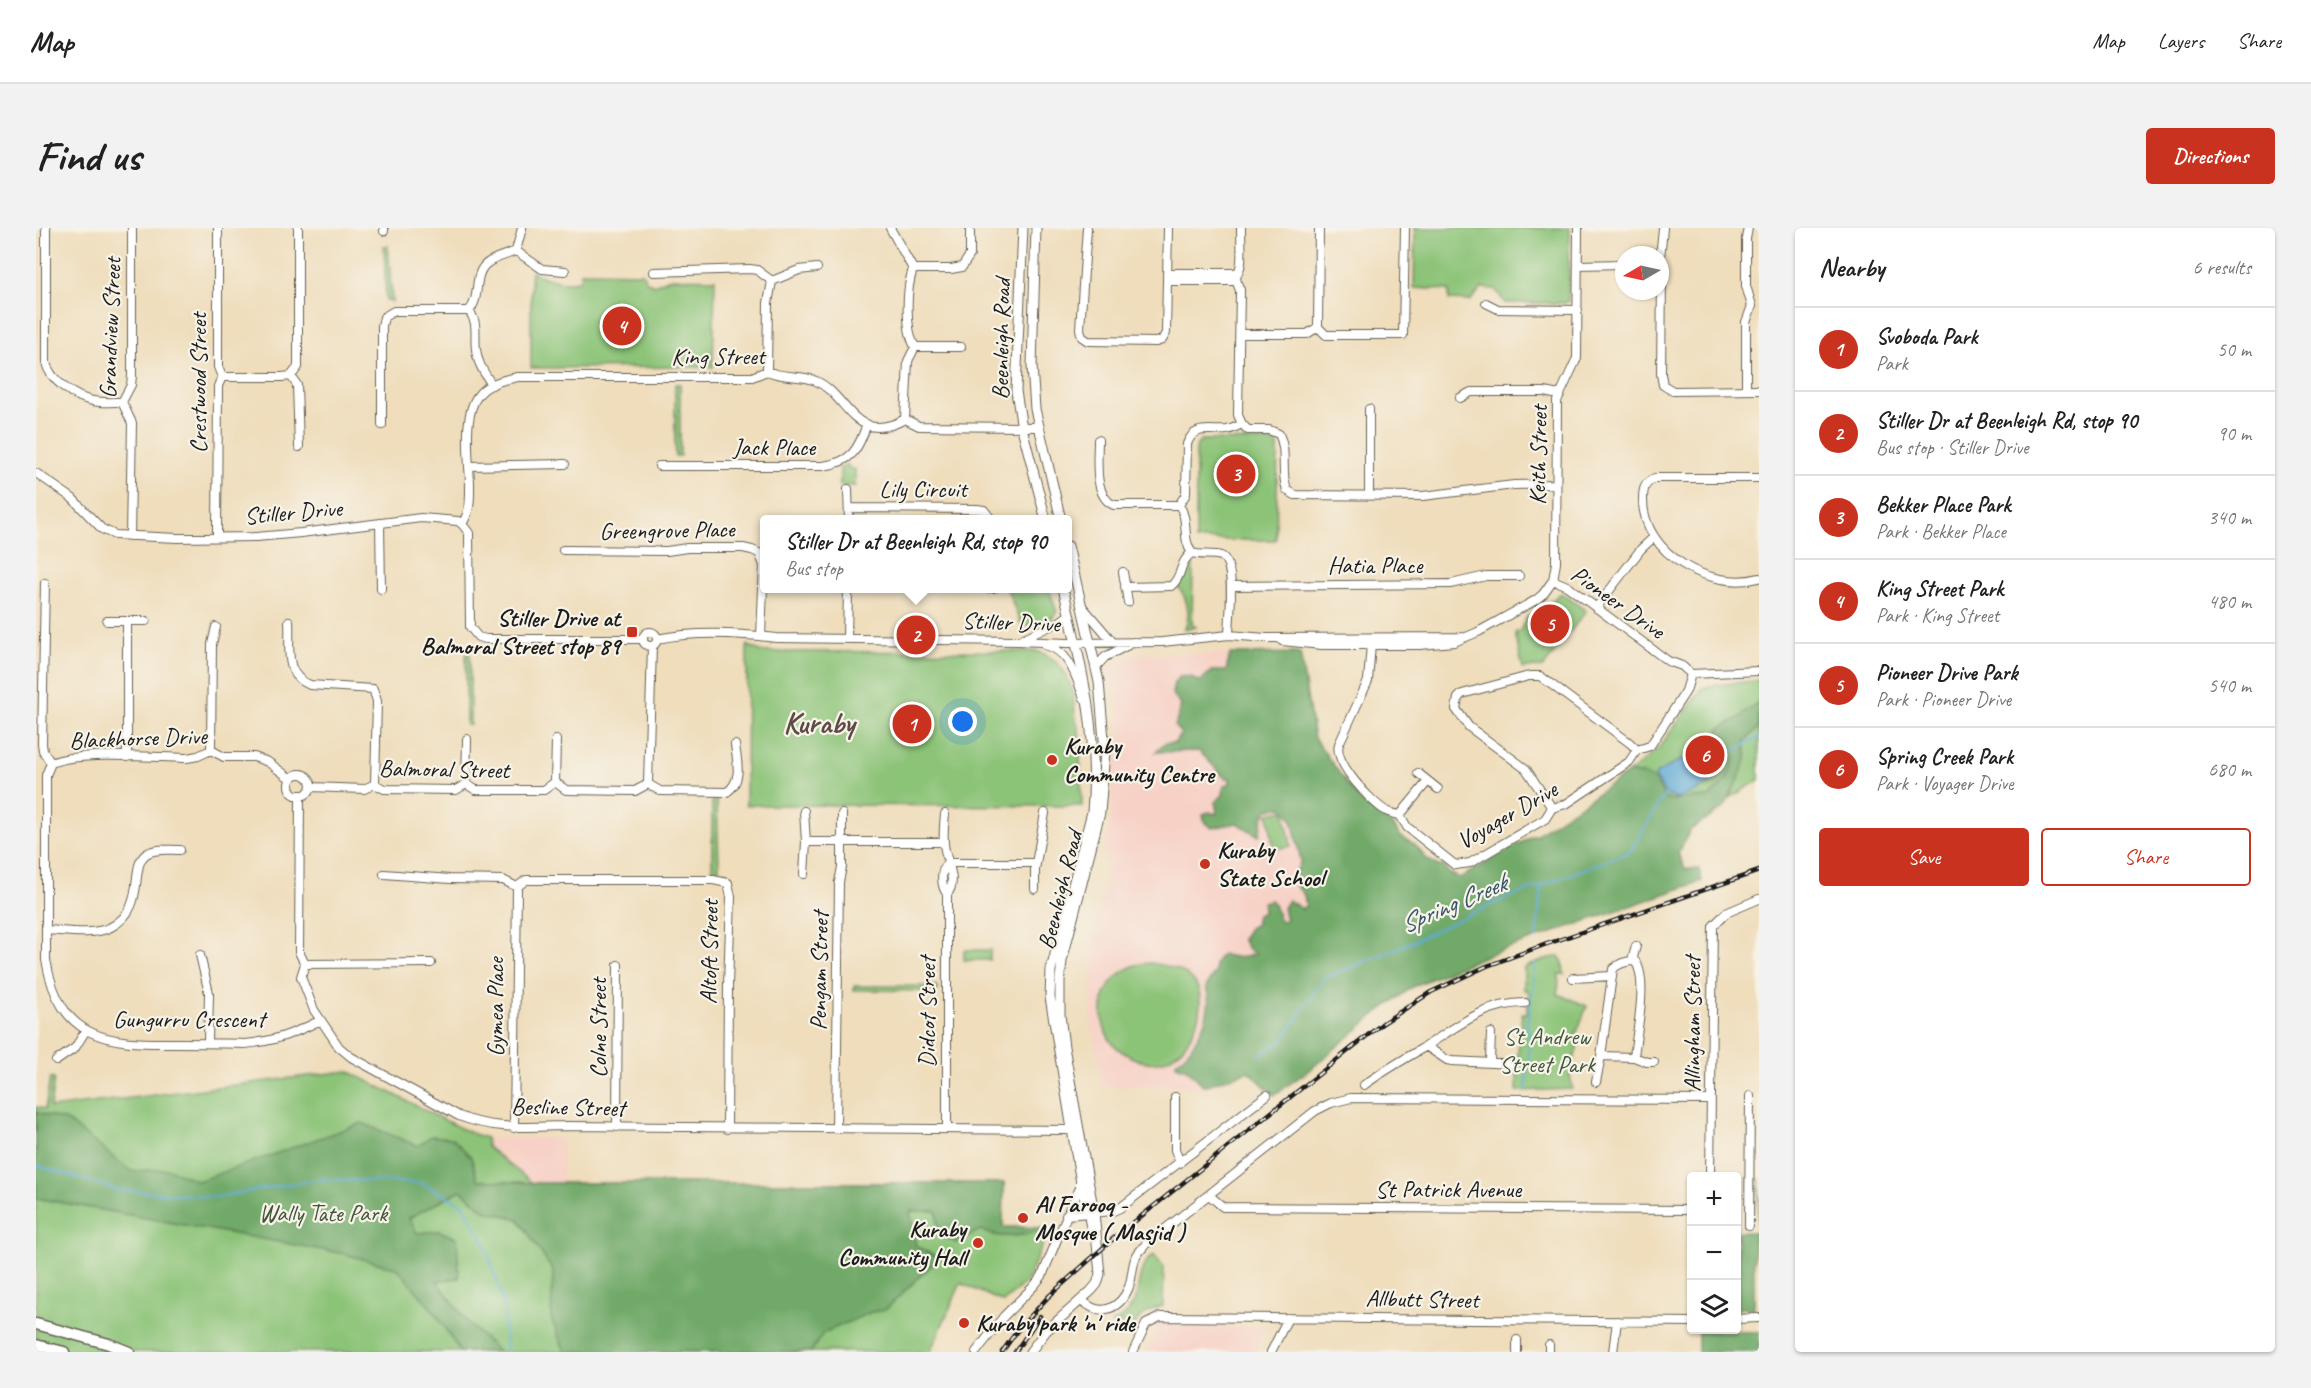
<!DOCTYPE html>
<meta charset="utf-8">
<style>
:root{--surface:#fff;--page:#f2f2f2;--text:#222;--muted:#767676;--line:#e0e0e0;--accent:#c8321e}
body{margin:0;font-family:Caveat,sans-serif;background:var(--page);color:var(--text)}
.controls{position:absolute;right:18px;bottom:18px;display:grid;overflow:hidden;border-radius:6px;box-shadow:0 2px 4px #0004}
.controls button{width:54px;height:54px;display:grid;place-items:center;padding:0;border:0;border-bottom:2px solid var(--line);background:var(--surface);color:var(--text);font:30px sans-serif}
.compass{position:absolute;left:1579px;top:18px;width:54px;height:54px;border-radius:50%;background:var(--surface);box-shadow:0 2px 4px #0004;rotate:261deg}
.you{position:absolute;left:927px;top:494px;width:21px;height:21px;margin:-15px;border:4px solid #fff;border-radius:50%;background:#1a73e8;box-shadow:0 0 0 9px #1a73e833}
.badge{display:grid;place-items:center;width:39px;height:39px;border-radius:50%;background:var(--accent);color:#fff;font-size:20px;font-weight:700}
.pin{position:absolute;translate:-50% -50%;border:3px solid #fff;box-shadow:0 2px 6px #0006}
.popup{position:absolute;left:724px;top:287px;width:312px;height:78px;box-sizing:border-box;display:grid;place-content:center;border-radius:6px;background:var(--surface);filter:drop-shadow(0 2px 4px #0005);font-size:20px;white-space:nowrap;color:var(--muted)}
.popup b{font-size:22px;color:var(--text)}
.popup::after{content:'';position:absolute;left:50%;top:100%;margin-left:-12px;border:12px solid transparent;border-top-color:var(--surface)}
.list{margin:0;padding:0;list-style:none}
h2{display:flex;justify-content:space-between;align-items:center;height:78px;margin:0;padding:0 24px;font-size:26px}
h2 small{font-size:20px;font-weight:400;color:var(--muted)}
.list li{display:grid;grid-template-columns:39px 1fr auto;gap:18px;align-items:center;box-sizing:border-box;height:84px;padding:0 24px;border-top:2px solid var(--line)}
.list b{display:block;font-size:22px;white-space:nowrap}
.list p{margin:0;font-size:20px;white-space:nowrap;color:var(--muted)}
.list em{font-size:20px;font-style:normal;color:var(--muted)}
.actions{display:flex;gap:12px;padding:18px 24px}
.actions a{flex:1;padding:14px 0;border:2px solid var(--accent);border-radius:6px;text-align:center;font-size:21px;color:var(--accent)}
.actions .main{background:var(--accent);color:#fff}
.icon{flex:none;width:33px;height:33px;fill:none;stroke:currentColor;stroke-width:2;stroke-linecap:round;stroke-linejoin:round}
.map{position:relative;flex:none;width:1723px;height:1124px;overflow:hidden;border-radius:6px}
header{display:flex;align-items:center;gap:36px;box-sizing:border-box;height:84px;padding:0 30px;background:var(--surface);border-bottom:2px solid var(--line)}
header strong{font-size:28px}
nav{display:flex;gap:33px;margin-inline-start:auto;font-size:21px}
.intro{display:flex;align-items:center;justify-content:space-between;box-sizing:border-box;height:144px;padding:0 36px}
h1{margin:0;font-size:42px}
.button{padding:15px 27px;border-radius:6px;background:var(--accent);color:#fff;font-size:21px;font-weight:700}
main{display:flex;gap:36px;padding:0 36px}
aside{flex:1;background:var(--surface);border-radius:6px;box-shadow:0 2px 4px #0004}
.map>svg:first-child{display:block}
</style>
<header>
<strong>Map</strong>
<nav><a>Map</a><a>Layers</a><a>Share</a></nav>
</header>
<div class="intro"><h1>Find us</h1><a class="button">Directions</a></div>
<main>
<div class="map">
<svg width="1723" height="1124" viewBox="0 0 1723 1124">
<rect width="100%" height="100%" fill="#f7f3e8"/>
<filter id="ink" filterUnits="userSpaceOnUse"><feTurbulence type="fractalNoise" baseFrequency=".0167" numOctaves="2"/><feDisplacementMap in="SourceGraphic" scale="12" xChannelSelector="R" yChannelSelector="G"/><feConvolveMatrix kernelMatrix="1 2 1 2 8 2 1 2 1" color-interpolation-filters="sRGB"/></filter>
<filter id="wash" filterUnits="userSpaceOnUse"><feTurbulence type="fractalNoise" baseFrequency=".008" numOctaves="4" result="noise"/><feDisplacementMap in="SourceGraphic" scale="24" xChannelSelector="R" yChannelSelector="G"/><feGaussianBlur stdDeviation="1.35" result="paint"/><feColorMatrix in="noise" values="0 0 0 0 0 0 0 0 0 0 0 0 0 0 0 0 0 1.4 0 .05"/><feComposite in="paint" operator="in"/></filter>
<g filter="url(#wash)">
<rect width="100%" height="100%" fill="#efddbb"/>
<path fill="#f7d1c6" d="M1101 426H1194L1254 570 1334 777 1231 861 1213 843 1168 858H1066L1055 791 1058 707 1071 650 1069 622 1074 586 1079 523 1085 507 1083 478 1073 445V439L1079 434Z
M450 910H526V955H497L450 919Z
M1124 1097 1230 1100 1218 1124H1111Z"/>
<path fill="#8bc377" stroke="#54704a" stroke-width="1.5" d="M1379 0H1534L1532 73 1528 75H1469L1459 61 1446 60 1434 73 1413 72V62L1378 60Z
M348 18H352L356 74 350 72Z
M495 43C506 50 532 58 544 52L545 44 607 45 610 53 618 57 634 50 679 51 677 139 495 140Z
M639 156H644V228H639Z
M1166 212 1238 213 1242 217 1240 312H1160V222L1161 217Z
M811 236 814 241H819V258H804V240Z
M1152 335H1157L1156 396 1160 399 1148 401C1156 388 1151 369 1142 359L1147 351Z
M971 361H1013L1021 384 1016 390 986 399Z
M1523 366H1527L1550 383 1507 440 1498 439 1487 441 1480 411V404H1483L1492 388 1512 377Z
M711 417 726 424 1001 423C1023 431 1036 449 1038 473 1039 483 1038 491 1043 500L1046 578 710 577Z
M430 426H434V497H430Z
M1723 452V552L1638 605 1593 545 1622 521 1666 461 1673 458Z
M681 572 683 641 676 643V573Z
M1248 582 1255 618 1238 621 1232 585Z
M928 722H954V732H928Z
M1523 728 1527 734 1528 746H1523L1522 766 1551 778 1539 809 1543 813 1534 847 1536 861 1481 863V832L1486 785H1491L1493 763 1488 762V740L1506 732Z
M1115 735C1130 738 1146 740 1157 752 1180 777 1144 861 1090 826 1079 820 1071 810 1068 798 1061 775 1072 750 1093 740 1099 736 1108 736 1115 735Z
M818 758H901V763L818 762Z
M312 843 430 903 450 910 451 919 497 955H968L967 999 1014 1000 991 1053 967 1074 925 1055 894 1124H0V879L9 881 14 850 18 851 14 880Z
M1118 1027 1128 1039 1127 1078C1115 1081 1105 1086 1099 1097L1075 1096C1115 1078 1092 1044 1118 1027Z"/>
<path fill="#70a968" stroke="#466242" stroke-width="1.5" d="M1264 425 1278 510 1322 571 1358 598 1364 608 1379 617 1390 630 1402 638H1408L1413 645 1424 650 1498 607 1502 608 1501 606 1592 545 1605 546 1619 552 1629 571C1644 574 1657 569 1673 569L1690 553 1698 532 1693 517 1684 514 1683 501 1703 490 1723 473V499L1709 514 1711 529 1702 553 1688 580 1654 602 1642 626 1649 641H1663L1666 653 1449 728 1378 758 1341 785 1276 840 1238 867 1213 843 1168 858 1151 841 1140 837V834C1160 820 1179 783 1170 759L1179 744V735L1186 726C1198 730 1207 731 1219 726L1212 721 1206 711 1213 700 1220 696V687L1227 684V674L1235 672C1241 679 1239 686 1245 693L1250 692 1247 680 1252 672 1266 681 1270 677 1268 667 1256 653 1265 633 1256 591 1247 579 1232 581 1227 589 1223 608 1201 595 1176 600 1169 595 1167 586 1173 584 1180 586 1181 583 1179 574 1187 567 1188 558 1194 555V550H1189L1163 523 1120 524 1130 515H1139L1145 505 1139 499 1145 477 1136 466 1138 455 1144 448 1155 449 1164 454 1175 443H1190L1194 426Z
M0 884 31 893 95 943 132 941 162 953 326 895 382 918 395 908 416 910 435 929 442 952 497 955H968L967 999 1014 1000C993 1007 964 1013 944 1002L921 1015 903 1007 901 983H874L880 1018 903 1030 849 1082 835 1084 787 1105 775 1124H529L515 1090 517 1043 483 991 450 983 425 962 373 990 381 1005 403 1003 421 1010 423 1050 401 1053 433 1096 463 1124H424L399 1085 362 1041 309 1026 0 970Z
M1723 950V1010H1718V1081L1707 1080 1701 1082V1004H1722Z
M1662 1103 1723 1104V1124H1662Z"/>
<path fill="#5eaad7" stroke="#3d637a" stroke-width="1.5" d="M1680 521 1693 525C1693 551 1662 564 1640 571L1629 566 1619 549 1621 545 1659 524Z"/>
<g fill="none" stroke-linecap="round" stroke-linejoin="round">
<path stroke="#5eaad7" stroke-width="2" d="M1693 525 1723 509
M1500 711 1506 657
M1224 827 1247 812 1288 750 1360 721 1461 674 1594 624 1629 566
M1490 862 1494 813 1491 796 1498 755V736
M0 937 81 962 180 969 284 951 385 955 428 977 449 1016 467 1073 470 1124"/>
</g>
</g>
<g filter="url(#ink)">
<g fill="none" stroke-linecap="round" stroke-linejoin="round">
<g stroke="#666054" stroke-width="10">
<path id="minor" d="M10 0V135C14 152 39 170 57 173 66 175 77 174 86 174
M348 0V3
M854 0 877 41C870 61 869 101 879 119L872 133 869 191
M1051 0 1044 101 1046 109 1052 113 1120 114 1126 112 1130 105 1132 0
M1205 0C1205 11 1206 23 1205 35 1203 49 1196 45 1204 62L1202 187 1206 196 1212 202H1233L1243 206C1252 224 1244 244 1251 262L1259 267 1387 268 1478 257 1520 256
M480 23 506 41 529 43
M1624 30 1627 0
M1542 37 1588 36
M877 41H915L926 39 934 27V3
M618 44 714 41 721 42 736 53
M1132 45H1200
M1624 45 1626 49 1625 146 1627 157 1637 163 1723 162
M1131 53H1200
M1450 75 1462 81 1542 82
M1282 99 1283 0
M1204 106H1271L1282 99 1290 107H1367L1369 0
M879 119H925
M731 143 732 75 736 53 763 42 781 40
M255 148 261 157 263 219
M186 149H246L255 148 262 139V0
M456 157C449 146 441 135 440 121 438 107 443 95 433 83 445 70 437 49 449 37 456 30 471 27 480 23L486 0
M1710 162V94L1716 78 1710 58V11L1712 0
M1424 170 1435 164H1508L1523 167
M346 197V98L348 89 358 83H433
M1062 212C1062 231 1057 269 1078 277H1143
M433 238 529 236
M623 238H787C816 234 822 222 831 196
M0 245 36 270 66 301 79 307 141 310 220 309 265 305 385 290 422 293 426 296 433 305 434 399 442 409 450 411H607
M1723 250H1619C1608 255 1607 261 1607 272 1607 326 1674 363 1723 350
M812 261 813 292
M1333 267V181
M813 280 941 281 948 282 956 292
M344 295 345 361
M426 296C435 282 434 271 434 255 433 230 426 184 444 165 453 155 470 151 482 149H716L731 143C750 151 764 146 780 153 812 167 818 219 869 191L883 198 1002 199
M94 308 96 195 86 174 95 157 96 148V0
M181 309 182 158 186 149 182 139V0
M527 322 631 323 651 320H707L716 322 723 325 728 337 725 408
M1087 344 1092 374
M1517 352 1531 358 1632 433 1646 438 1655 446 1723 443
M9 355 6 516 7 523 15 535
M1195 358 1415 356 1450 348H1483
M1089 359 1135 358C1147 349 1143 333 1156 325
M952 360H958
M1046 378 1076 413
M1560 380 1605 321 1618 309
M71 393H110
M253 393C255 418 246 446 274 457L337 461 341 473 339 556
M607 411a7 7 0 1 1 14 0a7 7 0 1 1-14 0Z
M1193 407C1193 391 1201 335 1185 328 1176 325 1165 328 1156 325 1145 310 1154 293 1143 277L1150 266 1151 216C1158 196 1175 204 1191 202 1197 201 1201 198 1206 196
M811 410 812 360
M621 411C660 403 700 405 740 410L982 413 1031 415 1126 414 1193 407 1230 410 1430 409
M986 411 1023 394 1033 387
M1246 413 1286 417H1384L1418 414 1442 404 1500 372 1507 366 1517 352 1520 335 1521 173 1541 130 1542 0
M1335 416 1332 453 1303 516C1297 534 1335 574 1350 583 1354 585 1360 586 1364 587L1371 599 1419 637 1434 635 1509 591 1516 580 1530 576 1593 534 1601 522 1614 518 1650 463 1655 446
M1009 417C1034 423 1040 449 1048 470
M1060 439 1069 429 1098 414
M175 522 176 416 180 399
M91 529V393
M15 535 10 547V732C24 812 70 816 140 815 163 815 186 815 209 816 240 813 256 806 283 793
M15 535C42 523 119 529 151 530L162 528 175 522 188 529H218L232 534 255 551
M1382 545 1402 561
M253 557a11 11 0 1 1 22 0a11 11 0 1 1-22 0Z
M519 554 520 512
M430 556 431 511
M612 556 624 563 691 564C707 553 701 533 699 517
M275 559 328 561 339 556 348 561 420 562 430 556 440 562H508L519 554 530 562 599 563 612 556 616 418
M264 567 263 724 269 736 265 749 278 782 303 819 315 829 423 888C457 902 493 899 529 898L1031 902 1040 900
M1516 580 1490 541 1433 499 1420 481 1422 470 1426 466 1493 448H1504L1594 515 1601 522
M768 583 770 614 768 646
M909 586C908 596 907 606 908 616 909 632 923 652 911 666
M1364 587 1392 553
M770 614H908
M911 635C904 643 905 658 911 666V901
M911 635H1000
M348 646 414 651 467 652 481 659
M481 659 490 652H677L692 655 695 669 692 757 691 901
M999 661V641L1009 585
M11 702C30 703 58 708 75 699 113 679 91 636 112 625 121 620 134 622 144 622
M164 727 173 765 172 814
M1596 733 1600 718
M269 736 395 735
M1537 750 1576 748
M1390 818 1411 832 1416 833 1476 836
M1565 828 1577 741C1583 735 1590 733 1599 733 1613 751 1600 806 1598 829
M20 833 39 820 50 802
M1454 834 1455 805
M1560 854 1565 828 1598 829 1611 834H1618
M1328 857C1349 842 1370 830 1392 817 1423 797 1450 775 1489 775
M1139 869V922L1144 935
M581 899 582 737
M478 900 481 659
M800 901 803 654 806 639V586
M1674 948 1677 698 1690 685 1723 671
M1173 967 1187 979 1656 982
M1034 980 1044 960V953
M1030 987 1077 983 1084 980 1231 867
M1713 998 1714 868
M1046 1072C1064 1090 1084 1081 1093 1059 1096 1050 1096 1040 1099 1031 1101 1025 1106 1021 1110 1016L1279 883 1295 875 1315 870 1675 872
M1700 1091 1723 1090
M1481 1112V1124
M940 1124 968 1088 998 1058 1006 1048 1034 980 1049 973
M1097 1124 1110 1096 1124 1089 1656 1094
M1235 1124 1252 1090
M1513 1124V1117
M1577 1124 1581 1093"/>
</g>
<g stroke="#666054" stroke-width="11">
<path id="major" d="M987 0 980 163 986 200 1010 292
M1000 0 996 138 999 181 1025 292
M1027 360C1045 435 1063 506 1056 584L1015 742 1014 769 1044 949 1056 1003
M994 1124 1010 1103 1055 1063 1061 1056 1064 1046 1058 985 1028 819 1024 787V752L1026 733 1064 585 1069 523 1063 454 1032 318"/>
</g>
<g stroke="#666054" stroke-width="13">
<path id="highway" d="M0 1096 73 1116 93 1124
M0 1117 28 1124"/>
</g>
<use href="#minor" stroke="#fff" stroke-width="8"/>
<use href="#major" stroke="#fff" stroke-width="9"/>
<use href="#highway" stroke="#fff" stroke-width="10"/>
<g stroke="#1c1c1c" stroke-width="4.5">
<path id="rail" d="M966 1124 981 1103 1012 1069 1078 1010 1347 795 1395 764 1451 738 1508 717 1723 643
M979 1124 1004 1088"/>
</g>
<use href="#rail" stroke="#f7f3e8" stroke-width="2" stroke-dasharray="7" stroke-linecap="butt"/>
</g>
</g>
<g fill="#c8321e" stroke="#f7f3e8" stroke-width="2">
<rect x="590" y="398" width="12" height="12" rx="3"/>
<circle cx="1016" cy="532" r="6"/>
<circle cx="1169" cy="636" r="6"/>
<circle cx="987" cy="990" r="6"/>
<circle cx="942" cy="1015" r="6"/>
<circle cx="928" cy="1095" r="6"/>
</g>
<g text-anchor="middle" stroke-width="4.5" stroke-linejoin="round" paint-order="stroke">
<g font-size="24" fill="#1c1c1c" stroke="#f7f3e8">
<text transform="translate(74 100) rotate(-88)" y="8">Grandview Street</text>
<text transform="translate(965 111) rotate(-89)" y="8">Beenleigh Road</text>
<text x="682" y="136">King Street</text>
<text transform="translate(162 155) rotate(-90)" y="8">Crestwood Street</text>
<text x="738" y="227">Jack Place</text>
<text transform="translate(1502 227) rotate(-89)" y="8">Keith Street</text>
<text x="887" y="269">Lily Circuit</text>
<text transform="translate(257 284) rotate(-5)" y="8">Stiller Drive</text>
<text transform="translate(631 302) rotate(-1)" y="8">Greengrove Place</text>
<text x="1339" y="345">Hatia Place</text>
<text transform="translate(1582 374) rotate(35)" y="8">Pioneer Drive</text>
<text transform="translate(975 394) rotate(2)" y="8">Stiller Drive</text>
<text transform="translate(102 510) rotate(-2)" y="8">Blackhorse Drive</text>
<text transform="translate(408 541) rotate(1)" y="8">Balmoral Street</text>
<text transform="translate(1471 587) rotate(-30)" y="8">Voyager Drive</text>
<text transform="translate(1024 662) rotate(-76)" y="8">Beenleigh Road</text>
<text transform="translate(673 724) rotate(-89)" y="8">Altoft Street</text>
<text transform="translate(783 743) rotate(-89)" y="8">Pengam Street</text>
<text transform="translate(459 779) rotate(-90)" y="8">Gymea Place</text>
<text transform="translate(891 784) rotate(-90)" y="8">Didcot Street</text>
<text x="153" y="799">Gungurru Crescent</text>
<text transform="translate(1656 796) rotate(-90)" y="8">Allingham Street</text>
<text transform="translate(562 800) rotate(-90)" y="8">Colne Street</text>
<text transform="translate(532 879) rotate(1)" y="8">Besline Street</text>
<text x="1412" y="969">St Patrick Avenue</text>
<text transform="translate(1386 1071) rotate(1)" y="8">Allbutt Street</text>
</g>
<g font-size="24" font-weight="bold" fill="#1c1c1c" stroke="#f7f3e8" text-anchor="start">
<text x="584" y="398" text-anchor="end">Stiller Drive at<tspan x="584" dy="28">Balmoral Street stop 89</tspan></text>
<text x="1028" y="526">Kuraby<tspan x="1028" dy="28">Community Centre</tspan></text>
<text x="1181" y="630">Kuraby<tspan x="1181" dy="28">State School</tspan></text>
<text x="999" y="984">Al Farooq -<tspan x="999" dy="28">Mosque ( Masjid )</tspan></text>
<text x="930" y="1009" text-anchor="end">Kuraby<tspan x="930" dy="28">Community Hall</tspan></text>
<text x="940" y="1103">Kuraby park 'n' ride</text>
</g>
<g font-size="24" fill="#43563c" stroke="#f7f3e8">
<text x="1511" y="816">St Andrew<tspan x="1511" dy="28">Street Park</tspan></text>
<text x="287" y="993">Wally Tate Park</text>
</g>
<g font-size="26" font-style="italic" fill="#365567" stroke="#f7f3e8">
<text transform="translate(1417 675) rotate(-23)" y="9">Spring Creek</text>
</g>
<g font-size="30" font-weight="bold" fill="#5e4b47" stroke="#f7f3e8">
<text x="783" y="505">Kuraby</text>
</g>
</g>
</svg>
<div class="controls">
<button>+</button>
<button>−</button>
<button><svg class="icon" aria-label="layers" viewBox="0 0 24 24"><path d="M12 4l9 5-9 5-9-5zM3 14l9 5 9-5"/></svg></button>
</div>
<svg class="compass" viewBox="-18 -18 36 36"><path d="M0-13l5 13h-10z" fill="#e53935"/><path d="M0 13l5-13h-10z" fill="#767676"/></svg>
<div class="you"></div>
<div class="pin badge" style="left:876px;top:496px">1</div>
<div class="pin badge" style="left:880px;top:407px">2</div>
<div class="popup"><b>Stiller Dr at Beenleigh Rd, stop 90</b>Bus stop</div>
<div class="pin badge" style="left:1200px;top:246px">3</div>
<div class="pin badge" style="left:586px;top:98px">4</div>
<div class="pin badge" style="left:1514px;top:396px">5</div>
<div class="pin badge" style="left:1669px;top:527px">6</div>
</div>
<aside>
<h2>Nearby<small>6 results</small></h2>
<ul class="list">
<li><span class="badge">1</span><div><b>Svoboda Park</b><p>Park</p></div><em>50 m</em></li>
<li><span class="badge">2</span><div><b>Stiller Dr at Beenleigh Rd, stop 90</b><p>Bus stop · Stiller Drive</p></div><em>90 m</em></li>
<li><span class="badge">3</span><div><b>Bekker Place Park</b><p>Park · Bekker Place</p></div><em>340 m</em></li>
<li><span class="badge">4</span><div><b>King Street Park</b><p>Park · King Street</p></div><em>480 m</em></li>
<li><span class="badge">5</span><div><b>Pioneer Drive Park</b><p>Park · Pioneer Drive</p></div><em>540 m</em></li>
<li><span class="badge">6</span><div><b>Spring Creek Park</b><p>Park · Voyager Drive</p></div><em>680 m</em></li>
</ul>
<div class="actions"><a class="main">Save</a><a>Share</a></div>
</aside>
</main>
